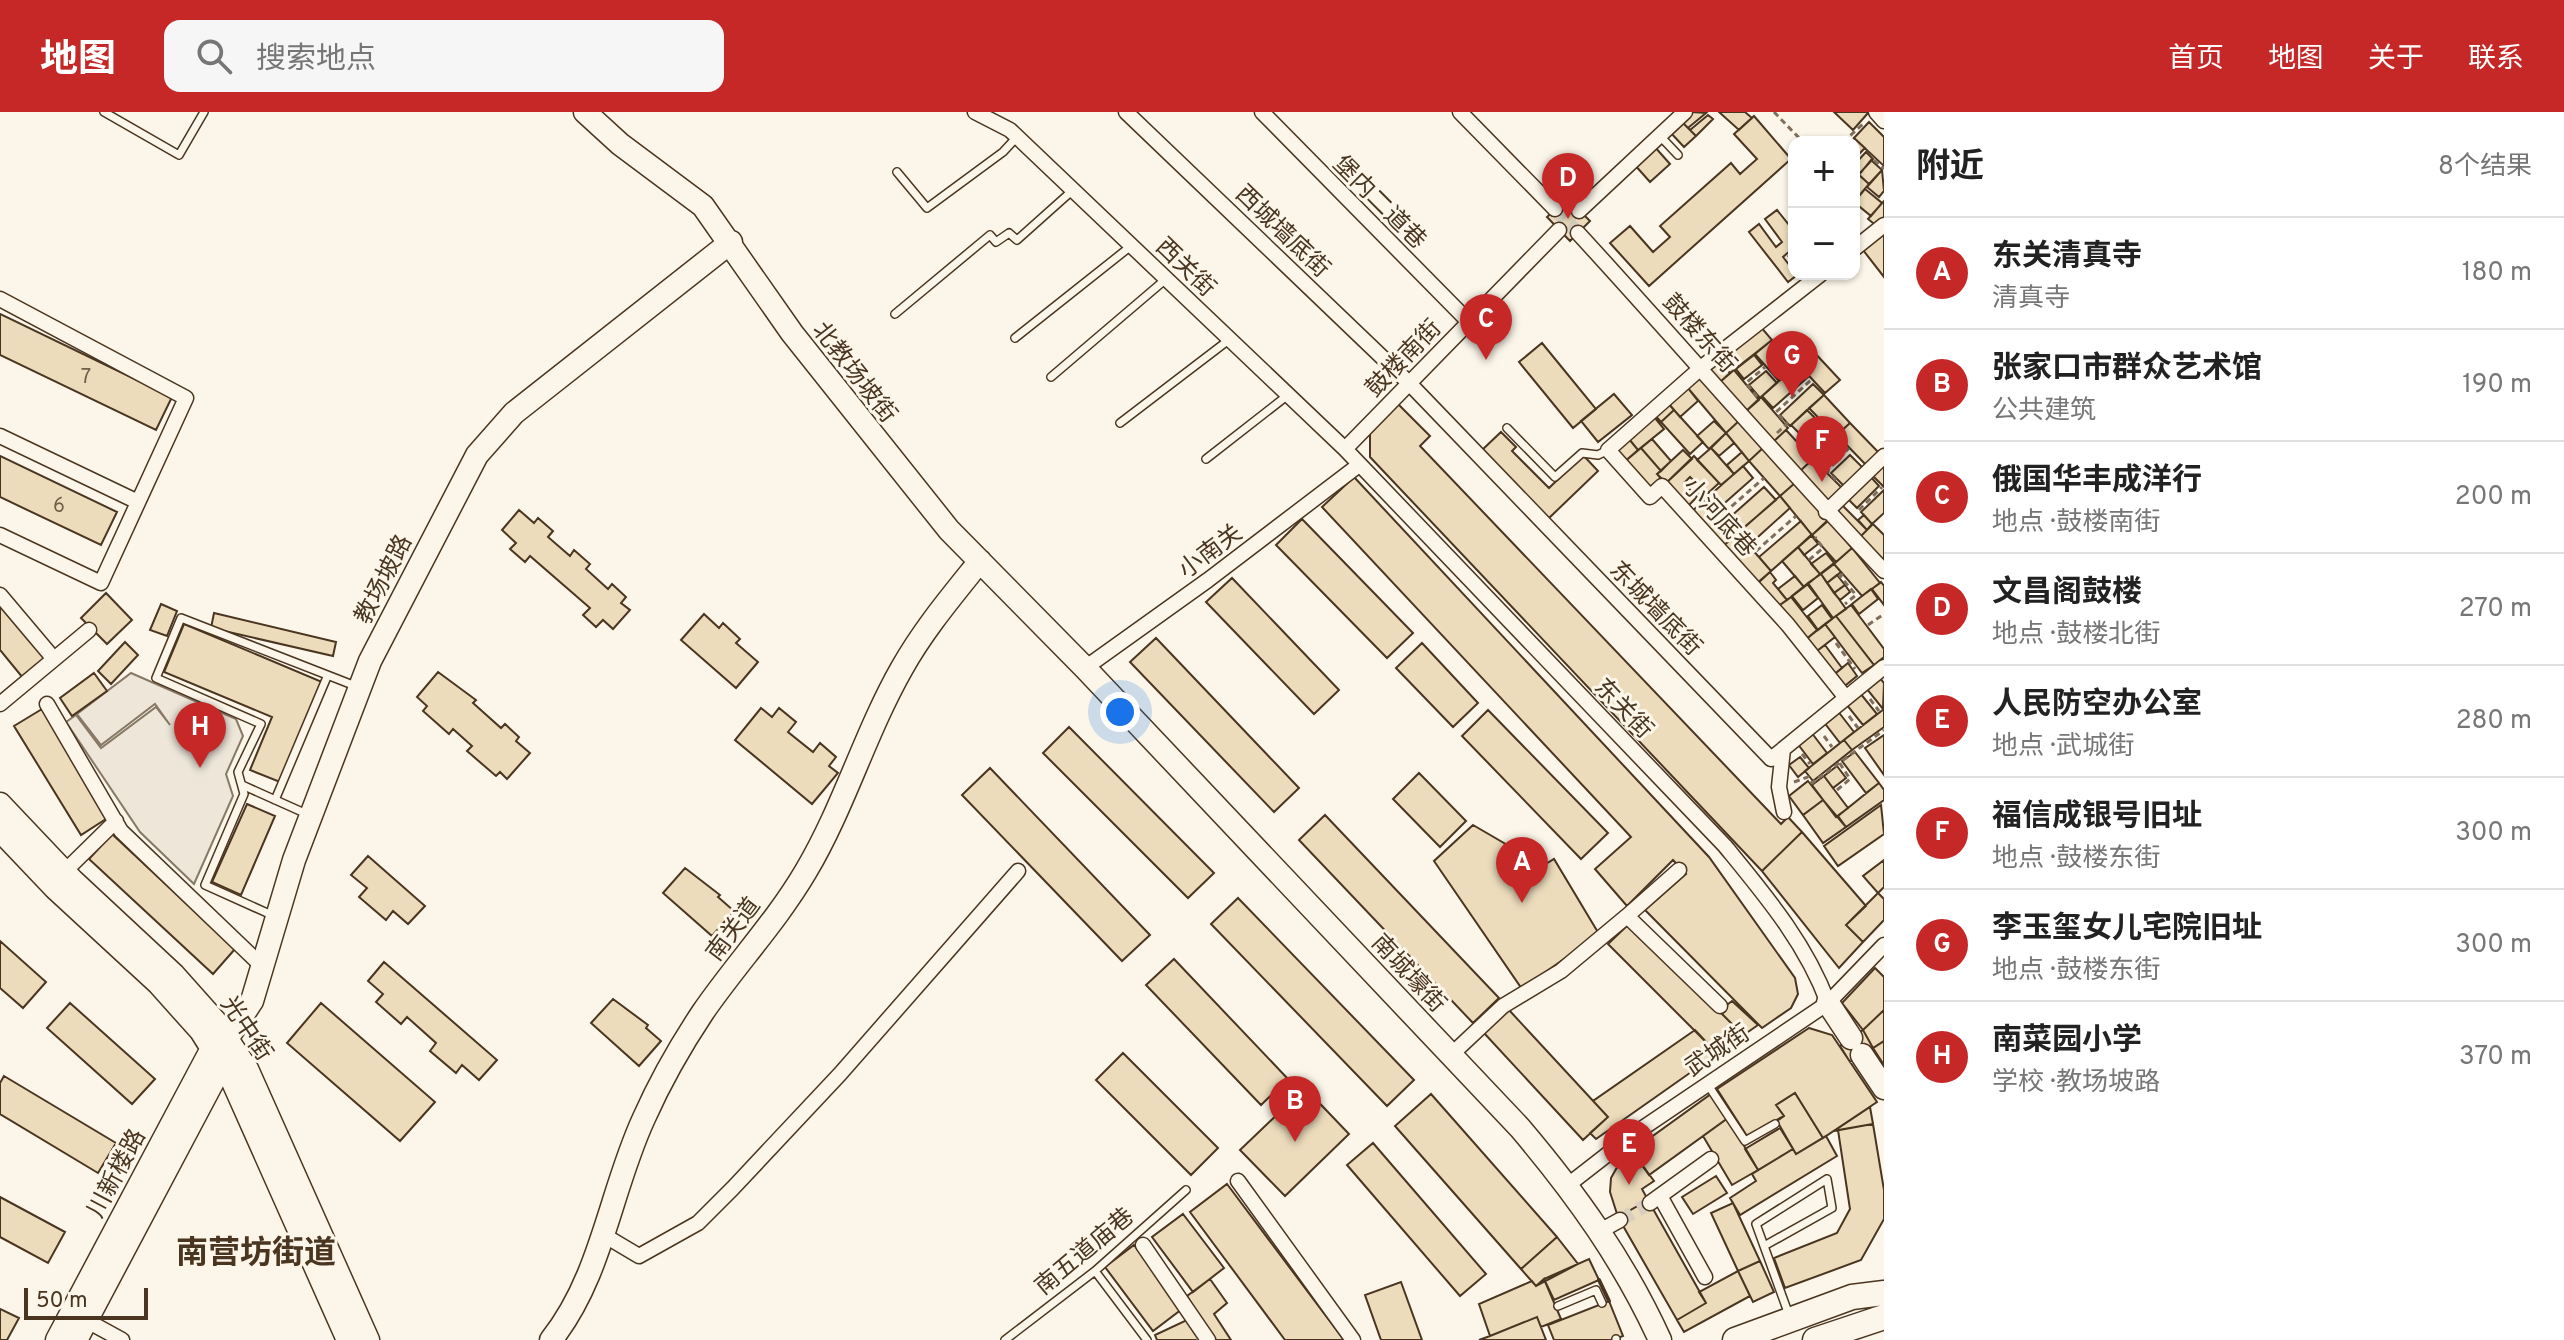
<!DOCTYPE html>
<html lang="zh">
<meta charset="utf-8">
<style>
:root{--surface:#fff;--page:#f6f6f6;--text:#222;--muted:#767676;--line:#e0e0e0;--accent:#c62828}
body{margin:0;font-family:Overpass,"Noto Sans SC",sans-serif;background:var(--page);color:var(--text)}
.controls{position:absolute;right:24px;top:24px;display:grid;overflow:hidden;border-radius:16px;box-shadow:0 2px 6px #0004}
.controls button{width:72px;height:72px;display:grid;place-items:center;padding:0;border:0;border-bottom:2px solid var(--line);background:var(--surface);color:var(--text);font:40px sans-serif}
.scale{position:absolute;left:24px;bottom:20px;width:124px;box-sizing:border-box;padding-left:8px;border:4px solid #4a3520;border-top:0;font-size:22px;line-height:28px;white-space:nowrap;color:#4a3520;-webkit-text-stroke:6px #fbf6e9;paint-order:stroke}
.you{position:absolute;left:1120px;top:600px;width:28px;height:28px;margin:-20px;border:6px solid #fff;border-radius:50%;background:#1a73e8;box-shadow:0 0 0 12px #1a73e833}
.badge{display:grid;place-items:center;width:52px;height:52px;border-radius:50%;background:var(--accent);color:#fff;font-size:26px;font-weight:700}
.pin{position:absolute;translate:-50% -66px;filter:drop-shadow(0 2px 4px #0008)}
.pin::after{content:'';position:absolute;top:42px;width:28px;height:24px;background:inherit;clip-path:polygon(0 0,100% 0,50% 100%)}
.list{margin:0;padding:0;list-style:none}
h2{display:flex;justify-content:space-between;align-items:center;height:104px;margin:0;padding:0 32px;font-size:34px}
h2 small{font-size:26px;font-weight:400;color:var(--muted)}
.list li{display:grid;grid-template-columns:52px 1fr auto;gap:24px;align-items:center;box-sizing:border-box;height:112px;padding:0 32px;border-top:2px solid var(--line)}
.list b{display:block;font-size:30px;white-space:nowrap}
.list p{margin:0;font-size:26px;white-space:nowrap;color:var(--muted)}
.list em{font-size:26px;font-style:normal;color:var(--muted)}
.icon{flex:none;width:44px;height:44px;fill:none;stroke:currentColor;stroke-width:2;stroke-linecap:round;stroke-linejoin:round}
.map{position:relative;flex:none;width:1884px;height:1228px;overflow:hidden}
header{display:flex;align-items:center;gap:48px;box-sizing:border-box;height:112px;padding:0 40px;background:var(--accent);color:#fff}
header strong{font-size:38px}
nav{display:flex;gap:44px;margin-inline-start:auto;font-size:28px}
.search{width:560px;height:72px;background:var(--page);display:flex;align-items:center;gap:20px;box-sizing:border-box;padding:0 28px;border-radius:16px;color:var(--muted);font-size:30px}
main{display:flex}
aside{flex:1;background:var(--surface)}
.map>svg:first-child{display:block}
</style>
<header>
<strong>地图</strong>
<div class="search"><svg class="icon" aria-label="search" viewBox="0 0 24 24"><circle cx="10" cy="10" r="6"/><path d="M15 15l6 6"/></svg>搜索地点</div>
<nav><a>首页</a><a>地图</a><a>关于</a><a>联系</a></nav>
</header>
<main>
<div class="map">
<svg width="1884" height="1228" viewBox="0 0 1884 1228">
<rect width="100%" height="100%" fill="#fbf6e9"/>
<path fill="#ede6d9" stroke="#887966" stroke-width="2" d="M131 561 236 607 243 624 226 662 233 684 194 772 140 720 66 610 76 603 101 636 156 595 170 613 155 592 101 633 77 602Z"/>
<path fill="#ecdcbc" stroke="#4a3520" stroke-width="2" d="M1692 0 1706 1 1688 16 1681 9Z
M1719 0H1745L1752 6 1739 18Z
M1834 0H1868V1L1853 18Z
M1708 3 1713 7 1696 24 1690 18Z
M1754 4 1791 47 1649 174 1610 131 1630 114 1653 140 1670 125 1660 114 1731 51 1740 62 1757 47 1734 22Z
M1681 9 1696 24 1684 35 1670 20Z
M1869 10 1884 25V54L1854 26Z
M1854 26 1865 36 1854 47V30H1851Z
M1654 34 1670 52 1650 70 1634 52Z
M1866 40 1873 47 1860 61 1854 53Z
M1871 48 1882 58 1869 72 1859 63Z
M1854 58 1869 72 1858 85 1854 81Z
M1882 58 1884 79 1879 85 1867 75Z
M1865 77 1882 91 1871 104 1854 90Z
M1567 86 1590 109 1570 129 1547 105Z
M1884 89V111L1879 116 1868 107Z
M1777 98 1794 119V142L1791 138 1783 145 1797 163 1788 170 1749 120 1759 112 1776 135 1782 130 1765 107Z
M1883 122 1884 124V165L1863 138Z
M0 202 172 285 156 318 0 243Z
M1760 214 1772 228 1730 261 1719 248Z
M1772 228 1794 255 1779 269 1755 242Z
M1542 231 1596 297 1573 316 1519 250Z
M1812 238 1840 268 1825 281 1798 252Z
M1754 243 1762 253 1744 267 1736 257Z
M1719 248 1730 261 1720 270 1708 257Z
M1796 253 1808 265 1773 296 1762 284Z
M1734 258 1759 288 1745 300 1720 270Z
M1766 259 1777 271 1760 286 1749 273Z
M1702 261 1741 307 1726 321 1687 275Z
M1813 272 1824 283 1790 314 1780 303Z
M1687 275 1698 289 1680 305 1669 292Z
M1614 282 1632 303 1598 330 1581 309Z
M1824 283 1850 311 1836 324 1809 296Z
M1761 285 1788 316 1773 330 1745 300Z
M1666 289 1674 298 1661 310 1653 301Z
M1397 291 1430 324 1420 334 1781 712 1788 705 1802 720 1762 759 1370 345V316Z
M1674 298 1703 330 1690 342 1661 310Z
M1807 298 1817 308 1801 323 1791 313Z
M1655 306 1664 317 1638 338 1629 327Z
M1741 307 1764 335 1749 349 1726 321Z
M1714 309 1726 321 1709 337 1697 324Z
M1850 311 1882 344 1869 356 1837 323Z
M1825 317 1834 326 1818 342 1809 332Z
M1786 318 1813 347 1799 360 1773 330Z
M1501 320 1516 335 1512 339 1549 376 1583 343 1598 359 1548 407 1481 339Z
M1726 321 1734 331 1719 344 1711 336Z
M1834 326 1843 335 1824 353 1815 344Z
M1629 327 1638 338 1623 351 1614 340Z
M1652 327 1671 349 1661 359 1641 336Z
M1764 335 1795 371 1780 384 1749 349Z
M1641 336 1661 359 1657 362 1663 369 1649 381 1623 351Z
M1711 336 1734 362 1721 373 1697 348Z
M1683 338 1692 347 1666 371 1657 362Z
M1742 340 1749 349 1734 362 1727 353Z
M1850 343 1866 359 1847 377 1831 361Z
M0 344 117 400 101 433 0 385Z
M1694 344 1719 371 1707 382 1690 365 1684 371 1697 385 1687 395 1666 371Z
M1813 347 1845 379 1831 393 1799 360Z
M1884 349V375L1870 361Z
M1743 354 1753 366 1719 396 1709 384Z
M1869 363 1879 374 1857 396 1846 385Z
M1354 365 1709 745 1795 866 1798 882 1791 896 1762 916 1645 798 1686 762 1673 748 1627 794 1595 757 1631 725 1322 395Z
M1795 371 1828 409 1812 423 1780 384Z
M1764 375 1776 388 1741 418 1729 406Z
M1884 378V401L1872 412 1861 400Z
M1780 384 1790 396 1749 433 1738 421Z
M1707 386 1738 421 1721 436 1690 401Z
M1840 391 1867 418 1858 427 1831 400Z
M519 398 534 411 538 406 553 419 548 425 570 444 574 438 590 452 586 457 608 477 612 472 626 485 621 491 630 498 613 517 603 508 596 515 583 503 590 496 530 444 525 450 510 437 516 431 502 418Z
M1864 403 1872 412 1867 418 1858 408Z
M1302 407 1413 521 1387 546 1276 433Z
M1828 408 1852 436 1836 450 1812 423Z
M1801 409 1812 423 1771 459 1759 445Z
M1873 412 1884 423V453L1858 427Z
M1738 421 1771 459 1755 473 1721 436Z
M1811 423 1818 432 1804 443 1798 435Z
M1798 435 1820 462 1804 475 1782 449Z
M1852 436 1880 471 1862 484 1834 452Z
M1826 441 1834 451 1820 462 1811 452Z
M1834 452 1841 460 1827 471 1821 462Z
M1770 460 1776 468 1773 471 1787 488 1777 495 1757 472Z
M1821 462 1846 497 1833 506 1808 471Z
M1837 463 1845 473 1834 481 1827 471Z
M1795 464 1804 475 1787 488 1778 477Z
M1232 466 1339 578 1314 602 1206 490Z
M1881 470 1884 474V493L1872 477Z
M1807 472 1818 486 1803 498 1792 484Z
M1845 473 1850 480 1840 488 1834 481Z
M1871 477 1878 487 1859 502 1852 492Z
M106 481 132 508 107 532 81 506Z
M1791 485 1817 518 1804 529 1777 495Z
M0 489 47 545 23 566 0 538Z
M161 492 177 499 167 524 150 518Z
M1822 493 1832 507 1818 518 1808 504Z
M1851 493 1884 537V545L1874 553 1836 504Z
M214 501 336 530 333 544 211 516Z
M704 502 719 516 723 511 740 527 736 531 758 550 736 576 681 528Z
M1836 504 1874 553 1862 561 1825 512Z
M184 512 322 570 280 670 250 658 272 605 164 560Z
M1825 512 1835 525 1813 542 1804 529Z
M1156 526 1299 676 1274 700 1130 550Z
M125 530 138 543 111 572 98 559Z
M1422 531 1478 591 1453 615 1396 556Z
M1825 533 1842 556 1831 565 1813 542Z
M1848 551 1857 564 1841 577 1831 565Z
M438 560 476 588 473 591 501 616 505 612 519 625 516 629 530 641 507 667 500 660 496 664 467 639 472 634 453 617 449 622 423 599 427 594 417 585Z
M94 561 107 579 72 604 60 586Z
M1879 565 1884 571 1883 597 1866 576Z
M1860 581 1877 602 1863 613 1846 592Z
M761 596 772 605 779 596 796 610 788 620 813 640 820 631 836 645 829 654 838 661 812 692 735 628Z
M42 597 109 705 81 723 14 614Z
M1884 597V615L1852 638 1844 628Z
M1488 598 1608 721 1581 747 1462 624Z
M1837 598 1854 620 1840 631 1823 609Z
M1069 615 1214 761 1188 786 1043 641Z
M1811 620 1827 641 1813 652 1797 631Z
M1884 623V663L1865 636Z
M1844 628 1852 638 1813 669 1805 659Z
M1855 640 1879 671 1866 681 1842 649Z
M1800 645 1809 656 1798 665 1789 653Z
M1837 654 1846 666 1833 676 1824 664Z
M990 656 1150 823 1122 849 962 683Z
M1419 661 1466 709 1440 735 1393 687Z
M1824 664 1848 696 1836 705 1812 673Z
M1808 669 1823 688 1803 703 1789 684Z
M1879 671 1884 678V688L1846 715 1838 704Z
M1823 688 1846 715 1823 731 1803 703Z
M247 692 275 704 241 783 212 770Z
M1881 693 1884 722 1838 754 1824 734Z
M1325 703 1499 886 1473 911 1299 728Z
M1473 713 1509 734 1531 761 1554 747 1599 822 1522 877 1434 749Z
M1802 720 1866 794 1846 813 1863 830 1839 856 1762 759Z
M112 722 235 837 213 862 89 747Z
M368 744 425 794 408 812 393 799 386 808 359 785 367 776 351 763Z
M1884 748V775L1878 781 1863 764Z
M685 756 720 783 718 785 734 799 712 824 663 781Z
M1878 781 1884 787V808L1863 830 1846 813Z
M1238 786 1414 968 1387 994 1211 812Z
M1631 810 1733 913 1711 935 1608 832Z
M0 829 46 870 23 896 0 876Z
M1174 847 1288 967 1261 993 1146 873Z
M384 850 497 948 479 968 462 953 456 961 430 939 436 931 407 905 401 912 376 890 383 882 368 869Z
M1875 856 1884 865V898L1863 918 1842 891Z
M613 887 648 913 646 916 661 929 639 954 591 911Z
M1732 889 1758 913 1596 1027 1590 1021 1608 1005 1593 989 1695 918 1711 935 1733 913 1719 899Z
M70 891 155 967 132 992 47 916Z
M321 891 435 990 400 1029 287 931Z
M1509 898 1608 1005 1583 1028 1484 921Z
M1884 898V929L1873 936 1863 918Z
M1809 916 1832 923 1877 990 1823 1026 1795 981 1776 993 1784 1004 1747 1024 1717 977Z
M1863 918 1873 936 1850 950 1840 934Z
M1884 929V953L1873 936Z
M1123 941 1218 1036 1191 1063 1096 968Z
M4 964 116 1031 98 1061 0 1002V971Z
M1305 976 1349 1022 1285 1084 1240 1038Z
M1795 981 1823 1026 1796 1042 1777 1009 1784 1004 1776 993Z
M1431 982 1557 1125 1521 1157 1395 1014Z
M1711 982 1728 1006 1649 1063 1632 1039Z
M1870 995 1873 1012 1834 1019Z
M1728 1006 1758 1058 1732 1073 1703 1024Z
M1873 1012 1884 1078V1107L1861 1148 1785 1176 1774 1146 1837 1121 1850 1097 1838 1018Z
M1780 1016 1793 1037 1758 1058 1745 1037Z
M1826 1024 1837 1044 1740 1103 1730 1086 1756 1069 1752 1062 1793 1037 1796 1042Z
M1373 1031 1486 1162 1460 1184 1347 1053Z
M1632 1039 1654 1069 1642 1077 1648 1088 1618 1105 1610 1080 1611 1066 1620 1050Z
M1716 1064 1727 1081 1693 1102 1682 1085Z
M1227 1072 1344 1228H1285L1190 1100Z
M0 1085 65 1120 48 1151 0 1125Z
M1648 1088 1706 1191 1677 1208 1618 1105Z
M1733 1091 1760 1149 1738 1159 1711 1101Z
M1183 1102 1224 1156 1193 1180 1152 1125Z
M1557 1125 1578 1152 1536 1174 1521 1157Z
M1134 1133 1182 1197 1153 1219 1105 1155Z
M1589 1147 1599 1168 1554 1188 1544 1167Z
M1760 1149 1774 1180 1753 1190 1738 1159Z
M1738 1159 1750 1184 1684 1220 1677 1208 1706 1191 1699 1180Z
M1210 1167 1227 1191 1214 1202 1231 1228H1213L1187 1184Z
M1544 1167 1561 1207 1541 1215 1537 1205 1490 1224 1479 1192 1532 1169 1536 1174Z
M1401 1170 1422 1228H1381L1365 1183Z
M1609 1189 1623 1224 1613 1228H1554L1548 1213Z
M0 1197 19 1206 7 1228H0Z
M1537 1205 1546 1228H1479L1490 1224Z
M1189 1207 1199 1228H1157L1155 1223Z"/>
<g fill="none" stroke-linecap="round" stroke-linejoin="round">
<path stroke="#d8cfc1" stroke-width="14" stroke-dasharray="14 7" stroke-linecap="butt" d="M1555 97 1578 121
M1620 1108 1650 1091
M1197 1228 1199 1227"/>
<g stroke="#4a3520" stroke-width="10">
<path id="lane" d="M104 0 179 43 204 0
M1660 24 1678 43
M897 60 927 96 1003 40 1017 25
M895 202 990 123 996 130 1009 121 1017 128 1073 78
M1015 226 1131 134
M1051 265 1166 167
M1120 311 1230 227
M1507 316 1555 365 1582 341 1598 343 1608 338
M1206 347 1288 283
M242 673 309 703
M275 688 327 565
M274 804 205 773 244 682 238 660 261 612 156 566 181 506 358 575
M1708 973 1745 1029 1775 1012
M1764 1134 1832 1096 1827 1067 1756 1112 1789 1203
M1095 1159 1147 1228
M1558 1194 1596 1178 1602 1191
M1616 1227V1228
M1005 1228 1095 1159 1186 1078"/>
</g>
<g stroke="#4a3520" stroke-width="17">
<path id="street" d="M975 0 1010 18 1345 337 1725 734C1765 783 1806 831 1828 891
M1126 0 1409 271 1771 647 1884 555
M1262 0 1469 210
M1460 0 1555 97
M1876 0 1884 9
M1579 99 1685 0
M1578 121C1681 233 1780 349 1884 459
M1854 137 1884 113
M1821 162 1702 255 1608 338 1650 385 1662 374 1788 513 1846 586
M0 187 186 286 101 471 0 423
M0 324 138 390
M1345 337 1559 118
M1826 400 1884 344
M0 483 54 547
M1085 556 1208 468 1359 353
M0 592 89 518
M47 592 121 719 263 855
M1783 637 1779 675 1784 700
M59 765 116 709
M1627 804 1679 758
M1451 943 1503 894 1561 859 1627 804 1720 894
M1238 1069 1353 1228
M1568 1073 1631 1024 1828 891 1884 833
M1660 1084 1705 1165
M1650 1091 1711 1047
M1600 1119 1620 1108
M602 1122 639 1144 698 1111 733 1076 840 962 1018 759
M1143 1133 1208 1228
M80 1205 122 1228"/>
</g>
<g stroke="#4a3520" stroke-width="25">
<path id="secondary" d="M585 0 620 32 703 94 792 221 949 418 1085 556 1520 1016C1576 1082 1624 1149 1660 1228
M0 692 73 769 174 863 215 909 247 957 368 1228
M0 718 55 776 158 871 201 919 233 970 348 1228
M1828 891 1851 926
M227 927 252 889 294 748 370 549 477 343 514 301 731 130
M1862 943 1884 976
M57 1228 217 927
M76 1228 227 943
M551 1228C602 1164 610 1079 644 1006 660 970 681 933 703 900 736 852 776 810 806 759 844 695 865 621 902 556 924 517 952 484 980 449"/>
</g>
<g stroke="#4a3520" stroke-width="27">
<path id="primary" d="M1735 1228 1852 1185 1884 1181
M1815 1228 1884 1205"/>
</g>
<path stroke="#7f6f5c" stroke-width="3" stroke-dasharray="6 4" stroke-linecap="butt" d="M1774 0 1803 30
M1843 30 1864 11
M1874 48 1884 57
M1788 143 1794 150
M1757 285 1746 271 1765 255
M1777 321 1787 312 1776 300 1811 268
M1806 340 1802 331 1822 312
M1836 368 1827 359 1849 336
M1690 371 1703 385 1696 392
M1859 398 1882 375
M1724 401 1764 366
M1756 439 1796 404
M1809 448 1823 436 1815 425
M1843 462 1840 464 1856 483 1845 492
M1868 513 1884 502
M1836 531 1855 557
M1870 587 1879 599
M1849 604 1858 616
M1824 624 1832 635
M1802 642 1810 652
M1794 670 1808 665 1812 671 1884 618
M1837 678 1850 667 1839 650"/>
<use href="#lane" stroke="#fbf6e9" stroke-width="7"/>
<use href="#street" stroke="#fbf6e9" stroke-width="14"/>
<use href="#secondary" stroke="#fbf6e9" stroke-width="22"/>
<use href="#primary" stroke="#fbf6e9" stroke-width="24"/>
<path stroke="#4a3520" stroke-width="4" d="M1599 1168 1609 1189"/>
</g>
<g text-anchor="middle" stroke-width="6" stroke-linejoin="round" paint-order="stroke">
<g font-size="20" fill="#725f47">
<text x="86" y="271">7</text>
<text x="59" y="400">6</text>
</g>
<g font-size="24" fill="#4a3520" stroke="#fbf6e9">
<text transform="translate(1380 90) rotate(45)" y="8">堡内二道巷</text>
<text transform="translate(1283 119) rotate(44)" y="8">西城墙底街</text>
<text transform="translate(1186 155) rotate(44)" y="8">西关街</text>
<text transform="translate(1700 221) rotate(48)" y="8">鼓楼东街</text>
<text transform="translate(1403 246) rotate(-46)" y="8">鼓楼南街</text>
<text transform="translate(855 260) rotate(52)" y="8">北教场坡街</text>
<text transform="translate(1720 405) rotate(48)" y="8">小河底巷</text>
<text transform="translate(1210 439) rotate(-37)" y="8">小南关</text>
<text transform="translate(383 467) rotate(-63)" y="8">教场坡路</text>
<text transform="translate(1656 496) rotate(46)" y="8">东城墙底街</text>
<text transform="translate(1624 596) rotate(46)" y="8">东关街</text>
<text transform="translate(733 817) rotate(-53)" y="8">南关道</text>
<text transform="translate(1409 861) rotate(47)" y="8">南城壕街</text>
<text transform="translate(247 916) rotate(56)" y="8">光中街</text>
<text transform="translate(1717 938) rotate(-34)" y="8">武城街</text>
<text transform="translate(116 1061) rotate(-62)" y="8">川新楼路</text>
<text transform="translate(1084 1139) rotate(-40)" y="8">南五道庙巷</text>
</g>
<g font-size="32" font-weight="bold" fill="#4a3520" stroke="#fbf6e9">
<text x="256" y="1151">南营坊街道</text>
</g>
</g>
</svg>
<div class="controls">
<button>+</button>
<button>−</button>
</div>
<div class="scale">50 m</div>
<div class="you"></div>
<div class="pin badge" style="left:1522px;top:791px">A</div>
<div class="pin badge" style="left:1295px;top:1030px">B</div>
<div class="pin badge" style="left:1486px;top:248px">C</div>
<div class="pin badge" style="left:1568px;top:107px">D</div>
<div class="pin badge" style="left:1629px;top:1073px">E</div>
<div class="pin badge" style="left:1822px;top:370px">F</div>
<div class="pin badge" style="left:1792px;top:285px">G</div>
<div class="pin badge" style="left:200px;top:656px">H</div>
</div>
<aside>
<h2>附近<small>8个结果</small></h2>
<ul class="list">
<li><span class="badge">A</span><div><b>东关清真寺</b><p>清真寺</p></div><em>180 m</em></li>
<li><span class="badge">B</span><div><b>张家口市群众艺术馆</b><p>公共建筑</p></div><em>190 m</em></li>
<li><span class="badge">C</span><div><b>俄国华丰成洋行</b><p>地点 · 鼓楼南街</p></div><em>200 m</em></li>
<li><span class="badge">D</span><div><b>文昌阁鼓楼</b><p>地点 · 鼓楼北街</p></div><em>270 m</em></li>
<li><span class="badge">E</span><div><b>人民防空办公室</b><p>地点 · 武城街</p></div><em>280 m</em></li>
<li><span class="badge">F</span><div><b>福信成银号旧址</b><p>地点 · 鼓楼东街</p></div><em>300 m</em></li>
<li><span class="badge">G</span><div><b>李玉玺女儿宅院旧址</b><p>地点 · 鼓楼东街</p></div><em>300 m</em></li>
<li><span class="badge">H</span><div><b>南菜园小学</b><p>学校 · 教场坡路</p></div><em>370 m</em></li>
</ul>
</aside>
</main>
